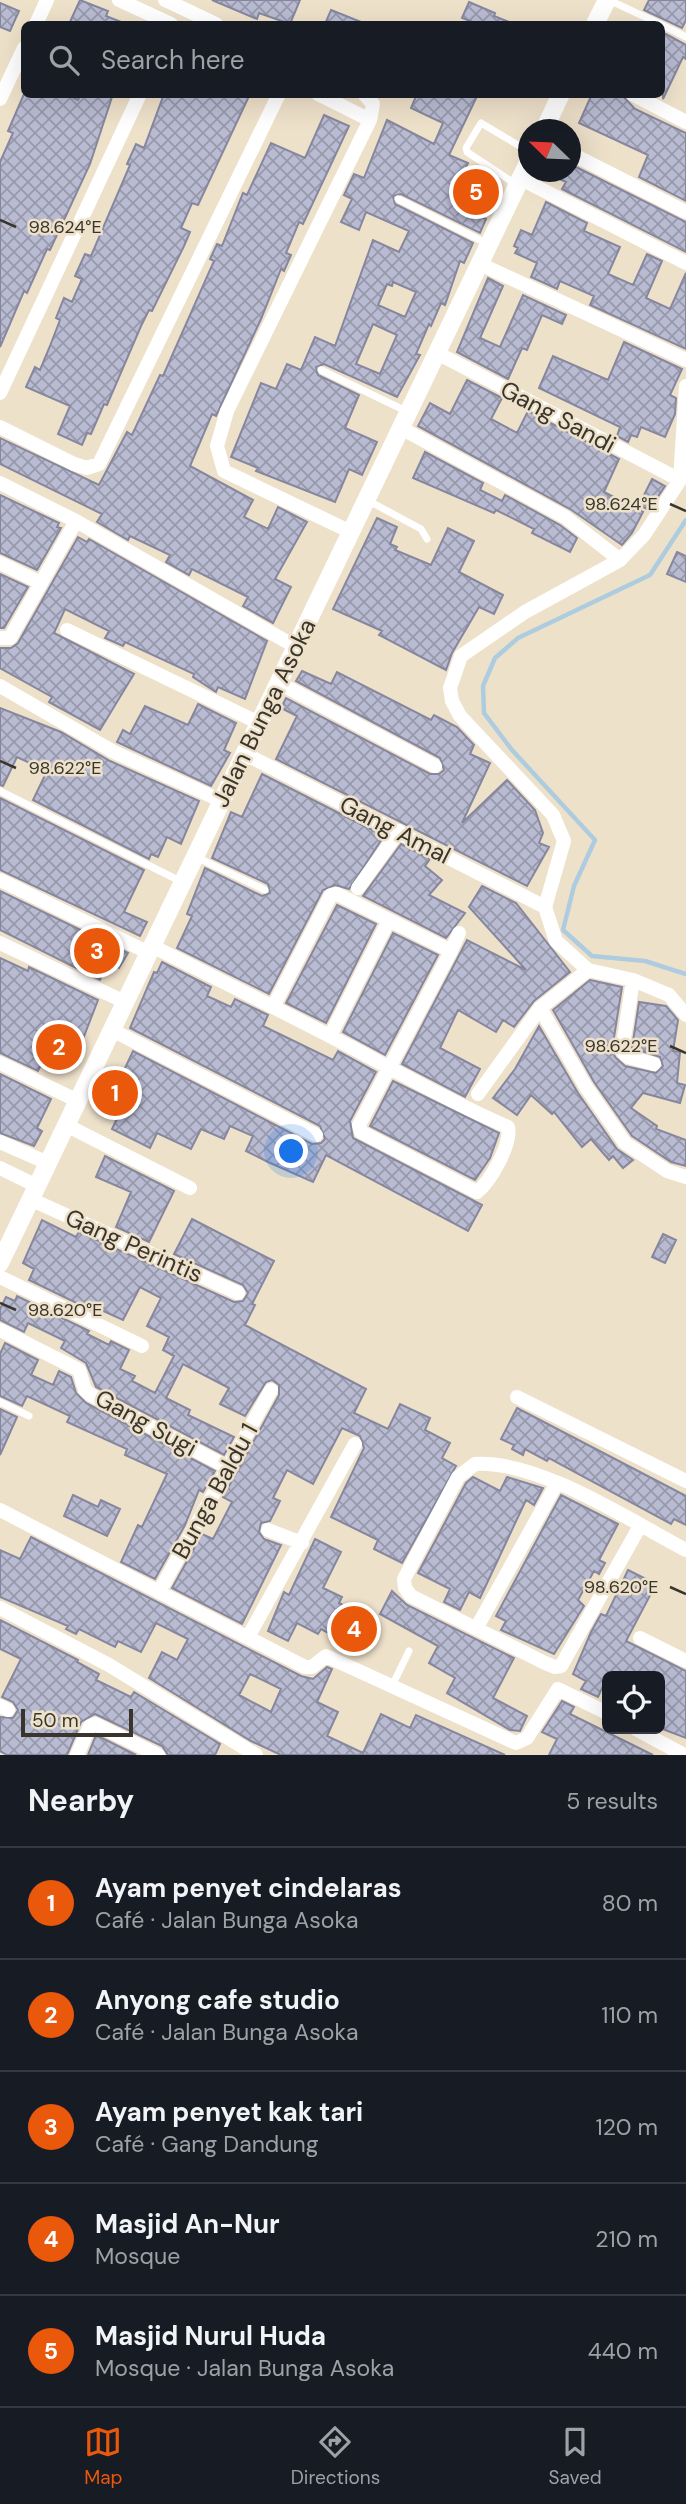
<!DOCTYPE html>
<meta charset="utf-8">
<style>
:root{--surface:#171b24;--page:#20242c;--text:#f1f3f6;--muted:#9ea1a6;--line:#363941;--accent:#ea580c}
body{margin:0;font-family:"DM Sans",sans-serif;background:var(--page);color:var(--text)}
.controls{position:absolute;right:21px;bottom:21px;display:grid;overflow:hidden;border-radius:10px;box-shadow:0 7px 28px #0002}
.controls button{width:63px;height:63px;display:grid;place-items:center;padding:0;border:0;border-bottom:2px solid var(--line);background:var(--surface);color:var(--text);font:35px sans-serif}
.compass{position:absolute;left:518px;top:119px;width:63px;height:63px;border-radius:50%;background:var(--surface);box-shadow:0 7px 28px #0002;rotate:293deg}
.scale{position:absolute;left:21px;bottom:18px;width:112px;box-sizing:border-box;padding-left:7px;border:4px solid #3a352c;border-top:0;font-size:19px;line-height:24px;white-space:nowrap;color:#3a352c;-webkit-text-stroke:5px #eee1ca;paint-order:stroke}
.you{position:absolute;left:292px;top:1152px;width:24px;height:24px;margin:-18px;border:5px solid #fff;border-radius:50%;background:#1a73e8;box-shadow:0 0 0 10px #1a73e833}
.badge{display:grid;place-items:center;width:46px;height:46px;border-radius:50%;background:var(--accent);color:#fff;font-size:23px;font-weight:700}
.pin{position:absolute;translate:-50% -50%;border:4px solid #fff;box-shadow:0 2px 7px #0006}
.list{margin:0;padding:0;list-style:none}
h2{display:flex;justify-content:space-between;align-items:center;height:91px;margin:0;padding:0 28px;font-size:30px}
h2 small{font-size:23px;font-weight:400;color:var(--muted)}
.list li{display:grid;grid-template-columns:46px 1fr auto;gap:21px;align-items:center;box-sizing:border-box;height:112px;padding:0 28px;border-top:2px solid var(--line)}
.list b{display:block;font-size:26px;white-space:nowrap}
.list p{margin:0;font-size:23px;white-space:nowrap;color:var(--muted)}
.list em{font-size:23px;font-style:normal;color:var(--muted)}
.icon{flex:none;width:38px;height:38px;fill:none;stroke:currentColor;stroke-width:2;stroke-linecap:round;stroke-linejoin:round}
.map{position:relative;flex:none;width:686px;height:1755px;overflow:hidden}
.search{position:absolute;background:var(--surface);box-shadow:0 7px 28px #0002;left:21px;right:21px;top:21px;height:77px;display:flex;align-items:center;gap:18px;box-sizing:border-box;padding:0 24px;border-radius:10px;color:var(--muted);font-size:26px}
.sheet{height:651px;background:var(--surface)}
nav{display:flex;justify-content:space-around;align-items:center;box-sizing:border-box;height:98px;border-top:2px solid var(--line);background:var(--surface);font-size:19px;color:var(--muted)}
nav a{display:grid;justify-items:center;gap:4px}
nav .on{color:var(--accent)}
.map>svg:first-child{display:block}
</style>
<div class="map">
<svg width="686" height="1755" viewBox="0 0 686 1755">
<defs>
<pattern id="building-cross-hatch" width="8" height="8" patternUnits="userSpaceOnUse" patternTransform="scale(1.75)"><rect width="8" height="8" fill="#b9bbd3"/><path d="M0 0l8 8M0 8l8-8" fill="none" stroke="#9799ab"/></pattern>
</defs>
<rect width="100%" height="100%" fill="#eee1ca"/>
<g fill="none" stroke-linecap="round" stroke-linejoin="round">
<path stroke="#adccdf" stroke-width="4.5" d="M686 520 650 575 518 638 495 658 483 686 484 713 512 750 595 840 574 886 563 930 592 956 645 961 686 974"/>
</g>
<path fill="url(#building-cross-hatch)" stroke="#86879e" stroke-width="2" fill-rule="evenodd" d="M80 0 108 11 106 16 126 24H69Z
M212 0H300L290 24 259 13 257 19Z
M649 0H686V20L682 28 644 10Z
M469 2 495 13 494 16 514 24H478L462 18Z
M0 3 19 11 10 31 0 27Z
M331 10 366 24H325Z
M662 32 686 45V59L683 57 663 99Z
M24 94H65L78 100 81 94H113L90 164 50 250 47 249 27 293 24 291 0 347V162L13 133 8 131Z
M164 94H250L198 205 192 203 181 228 190 232 184 246 152 311 149 310 141 326 107 405 104 404 91 434 87 433 82 445 58 434 70 406 26 387 35 367 40 370 50 346 60 320 56 318 64 298 72 302 82 279 75 276 85 254 91 256 130 165 127 164 136 144 144 148Z
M417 94H478L449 155 468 163 466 167 495 183 478 215 486 219 480 233 401 194 393 196 395 204 473 243 464 263 460 261 445 305 441 303 431 326 429 324 416 354 420 355 397 397 324 364 316 367 318 375 359 395 345 428 377 442 362 475 349 469 335 502 256 471 258 468 231 457 261 383 276 389 287 364 301 370 315 337 335 346 373 240 399 252 409 231 366 212 359 230 341 222 352 199 344 195 354 174 364 178 387 120 434 144 443 123 411 108ZM393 282 416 292 405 317 378 305 387 284 392 286ZM373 324 397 335 380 374 356 364Z
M592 94H621L635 109 686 133V201L639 177 648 155 579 123Z
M324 115 349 126 303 224 299 222 286 253 291 255 284 271 281 269 261 319 216 416 212 414 190 466 253 500 244 517 268 529 278 507 307 522 275 579 291 587 273 623 243 606 248 597 192 569 189 575 166 562 170 555 130 536 128 540 97 522 102 514 0 464V438L99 485 127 432 132 435 160 375 163 376 214 261 210 259 217 244 222 246 243 193 247 195 271 143 305 158Z
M570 164 686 222V252L562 189 566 182 545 172H570Z
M546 202 587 223 584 231 620 247 608 274 633 285 647 254 662 261 646 298 670 309 686 273V349L590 305 594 296 560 281 557 289 531 277 537 263 515 253 518 248 514 246 521 230 532 235Z
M488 278 503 286 480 338 500 347 523 295 566 315 562 324 542 315 527 350 522 348 508 379 457 352Z
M624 342 682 369 670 395 676 398 675 414 665 437 641 427 637 437 631 435 628 442 617 436 620 427 539 388 553 356 608 380Z
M467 380 502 398 491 419 517 433 528 411 619 459 604 492 643 512 632 533 622 545 570 509 418 426 430 403 450 414Z
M425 452 483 483 480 490 502 501 505 495 560 525 577 538 570 552 532 533 534 529 496 510 494 513 413 478Z
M652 479 665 486 649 510 639 505Z
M0 495 59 523 57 527 61 528 37 570 0 553Z
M377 518 397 527 390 544 397 547 395 550 431 565 448 528 474 541 459 572 503 595 494 614 479 607 452 653 446 670 379 635 382 631 333 609Z
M78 537 87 542 89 539 267 641 245 699 218 687 216 692 193 677 194 674 125 642 123 646 105 638 109 631 65 609 54 633 134 674 100 730 49 702 52 697 0 668V648H11L18 643Z
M677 552 686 556V582L667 574Z
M0 574 28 587 4 628H0Z
M302 671 331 684 337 672 431 720 434 715 457 727 474 745 470 754 490 763 462 823 507 780 535 810 543 833 539 843 549 847 527 886 276 759 297 716 281 708 286 698 430 774H439L444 770 440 758 296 681Z
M198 704 236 723 224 750 230 753 211 786 117 742 123 730 130 734 145 706 188 725Z
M0 708 61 732 110 761 199 801 181 844 167 837 158 857 151 854 149 859 33 800 47 771 17 757 3 786 0 785Z
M262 774 384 836 349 889 335 885 323 890 269 994 177 948 192 916 187 914 205 868 262 896 270 893 268 884 212 858 231 812 242 817Z
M0 798 144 870 124 912 147 922 140 936 0 870Z
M401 844 430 859 425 866 442 880 429 895 465 913 446 938 363 896Z
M482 886 516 903 570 972 534 1001 514 1027 503 1020 496 1032 458 1010 440 1048 480 1069 465 1097 402 1064 467 940 526 970 469 907Z
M0 891 128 953 119 968 108 962 100 980 0 930Z
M337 905 376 924 326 1023 286 1003Z
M393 933 438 955 385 1055 343 1032Z
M0 958 28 971 29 967 98 1000 81 1044 57 1032 38 1071 0 1053Z
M162 962 211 987 207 996 231 1007 235 999 268 1015 263 1026 333 1060 338 1051 376 1072 350 1121 353 1138 482 1205 468 1231 326 1155 313 1182 268 1162 246 1151 253 1136 230 1126 224 1139 201 1129 191 1149 157 1133 150 1148 112 1129 129 1093 116 1087 133 1051 312 1144 321 1143 325 1139 320 1126 130 1028 154 972 157 973Z
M590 980 622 987 612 1050 615 1057 625 1066 656 1073 663 1066 660 1057 632 1048 639 1002 666 1006 678 1020 673 1051 680 1052 677 1083 685 1085 680 1103 643 1093 631 1108 657 1126 656 1129 686 1140V1166L671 1162 632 1136 594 1082 553 1010Z
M539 1026 578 1093 617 1149 633 1160 623 1168 613 1156 609 1160 591 1139 582 1147 554 1112 552 1114 531 1095 517 1115 493 1098 515 1069Z
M0 1074 51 1099 37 1128 42 1131 34 1146 0 1133Z
M393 1081 499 1133 490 1158 475 1180 370 1126Z
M105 1156 174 1191 149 1242 116 1227 131 1192 96 1177Z
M192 1219 274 1261 252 1304 255 1305 245 1325 366 1389 354 1413 388 1429 400 1404 430 1418 425 1430 450 1443 442 1458 456 1466 402 1563 374 1549 378 1540 331 1517 364 1448 360 1436 342 1428 313 1484 287 1470 273 1498 280 1501 270 1521 261 1523 259 1532 264 1539 281 1545 242 1624 172 1588 202 1534 213 1539 232 1502 223 1497 279 1395V1385L272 1380 266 1382 245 1416 220 1404 229 1388 183 1364 166 1398 190 1410 188 1415 234 1437 224 1455 96 1387 86 1363 61 1348 65 1341 28 1323 24 1332 0 1320V1309L6 1297 15 1301 17 1296 89 1331 87 1334 109 1345 111 1341 129 1350 120 1369 135 1376 132 1381 155 1393 174 1356 163 1350 169 1337 147 1326 161 1298 140 1287 123 1320 99 1309 97 1313 29 1280 34 1269 23 1263 42 1220 76 1237 79 1232 234 1302 243 1301 248 1293 243 1285 174 1254Z
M663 1234 676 1240 665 1263 652 1257Z
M5 1343 38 1360 31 1375 53 1385 59 1371 71 1377 76 1393 86 1403 215 1471 203 1492 199 1490 185 1525 155 1579 121 1562 138 1525 142 1527 167 1474 125 1455 127 1449 67 1422 70 1416 27 1396 22 1406 0 1396V1354Z
M517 1408 686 1496V1525L674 1519 671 1524 549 1458 547 1461 525 1449 523 1455 512 1449 514 1445 501 1439Z
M0 1409 17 1417 0 1455Z
M473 1477 500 1491 507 1477 543 1488 534 1505 526 1500 480 1598 469 1592 460 1610 444 1602 450 1589 418 1573 466 1483Z
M73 1495 98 1507 101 1500 120 1509 107 1536 64 1516Z
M561 1495 618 1524 599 1560 605 1563 599 1574 594 1571 578 1600 584 1606 554 1654 501 1630 506 1621 496 1616Z
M31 1537 301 1676 313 1679 327 1667 332 1669 317 1702 338 1712 327 1736 363 1753 381 1714 410 1728 416 1715 505 1755H281L251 1741 149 1678 162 1652 177 1660 188 1639 156 1623 141 1652 118 1641 115 1647 79 1629 76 1634 66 1629 68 1626 0 1597V1550L20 1559ZM250 1674 281 1689 271 1712 239 1695Z
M315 1539 341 1552 323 1588 342 1597 339 1603 373 1621 358 1649 321 1629 318 1634 297 1623 288 1641 268 1631 284 1592 289 1595Z
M628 1570 656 1584 626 1641 686 1671V1738L660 1728V1676H607V1688L603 1686 598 1697 581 1689 586 1681 573 1674 591 1632 601 1614 606 1616Z
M392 1591 407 1605 514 1658 493 1698 527 1716 520 1731 510 1730 447 1693 455 1678 429 1663 438 1646 380 1614Z
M0 1620 78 1660 77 1662 99 1674 96 1680 131 1697 134 1692 220 1744 215 1755H168L162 1746 95 1714 81 1722 67 1755H7L0 1751V1717L13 1718 18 1710 13 1702 2 1697 21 1659 0 1649Z
M562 1701 574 1707 570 1714 653 1755H549L557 1739 542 1732Z
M96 1735 136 1755H88Z"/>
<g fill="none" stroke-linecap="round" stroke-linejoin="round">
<path stroke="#fff" stroke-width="7" d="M609 0 660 24
M662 25 686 37
M517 185 467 152 466 148 481 123 528 151
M398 199 488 244
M321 370 408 412
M367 500 421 529 427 539
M0 791 182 882
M196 857 265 890
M0 1402 29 1416
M392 1686 409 1651"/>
<path stroke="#fff" stroke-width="14" d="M119 0 171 24
M165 0 216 24
M36 24 47 0
M318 94 370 120
M632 94 686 122
M0 99 24 48
M570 153 686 212
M521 179 686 263
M480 264 686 360
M437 353 680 480
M686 386 680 480 644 535 620 560 525 612 461 656 450 688 452 701 460 716 553 815 564 841 545 907 556 941 588 970 633 980 669 995 686 1015
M0 393 140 94
M0 427 74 464 87 468 99 464 279 94
M401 428 565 517 620 560
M0 483 76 521 296 647
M351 532 224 471 217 446 227 411 370 120 373 104 364 94
M0 563 41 583
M67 630 259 723
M0 638H10L76 521
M279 683 435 766
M0 686 114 752 222 801
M245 754 545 907
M0 880 149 953
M358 888 399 831
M0 943 125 1002
M152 946C217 979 282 1011 347 1045 400 1073 452 1103 508 1127 512 1144 490 1182 477 1192L361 1132 359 1125 451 951 459 933
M633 980 622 1051 628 1057 654 1064
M273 1007 331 895 337 894 451 951
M540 1008 586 1087 625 1143 667 1171 686 1177
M112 1030 316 1135
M330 1036 389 920
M0 1063 78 1101
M478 1094 540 1008 588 970
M66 1125 190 1188
M0 1142 48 1163
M0 1168 37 1186
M30 1199 238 1293
M0 1277 142 1346
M0 1330 79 1370 85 1390 91 1395 229 1468
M517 1397 686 1481
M0 1510 305 1667H312L326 1656 516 1743 527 1738 558 1689 607 1713
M640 1526 561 1666 555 1667 545 1663 411 1596 405 1588 404 1579 458 1477 475 1464C539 1460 629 1520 686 1550
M268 1530 302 1543
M159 1592 271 1390
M0 1608 109 1665 256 1755
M477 1627 557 1483
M248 1637 355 1444
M640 1638 686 1661
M0 1706 8 1710
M636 1729 684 1755
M77 1755 90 1726 95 1724 158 1755"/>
<path stroke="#fff" stroke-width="18" d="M595 24 607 0
M544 130 561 94
M0 1263 528 163"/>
</g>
<path fill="none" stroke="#3a352c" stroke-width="2.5" d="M0 220 16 227M670 504 686 511M0 761 16 768M670 1046 686 1053M0 1303 16 1310M670 1587 686 1594"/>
<g text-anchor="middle" stroke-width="5" stroke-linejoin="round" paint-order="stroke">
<g font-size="24" fill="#3a352c" stroke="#eee1ca">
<text transform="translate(558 417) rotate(28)" y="8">Gang Sandi</text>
<text transform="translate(264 713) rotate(-64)" y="8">Jalan Bunga Asoka</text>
<text transform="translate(395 830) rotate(27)" y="8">Gang Amal</text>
<text transform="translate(134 1246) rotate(24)" y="8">Gang Perintis</text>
<text transform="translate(146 1423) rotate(29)" y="8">Gang Sugi</text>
<text transform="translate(215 1491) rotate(-61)" y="8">Bunga Baldu 1</text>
</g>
</g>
<g font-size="18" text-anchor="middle" fill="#3a352c" stroke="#eee1ca" stroke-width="5" stroke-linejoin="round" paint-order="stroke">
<text x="65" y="233">98.624°E</text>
<text x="621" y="510">98.624°E</text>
<text x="65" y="774">98.622°E</text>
<text x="621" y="1052">98.622°E</text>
<text x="65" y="1316">98.620°E</text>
<text x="621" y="1593">98.620°E</text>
</g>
</svg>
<div class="controls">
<button><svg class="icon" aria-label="locate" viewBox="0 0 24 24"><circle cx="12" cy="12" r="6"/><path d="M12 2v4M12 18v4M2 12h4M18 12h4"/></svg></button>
</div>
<svg class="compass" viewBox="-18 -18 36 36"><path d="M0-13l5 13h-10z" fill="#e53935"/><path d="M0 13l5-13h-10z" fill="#9ea1a6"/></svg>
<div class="scale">50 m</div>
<div class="you"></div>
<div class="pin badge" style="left:115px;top:1093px">1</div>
<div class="pin badge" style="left:59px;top:1047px">2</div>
<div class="pin badge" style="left:97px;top:951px">3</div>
<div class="pin badge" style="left:354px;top:1629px">4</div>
<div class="pin badge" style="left:476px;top:192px">5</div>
<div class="search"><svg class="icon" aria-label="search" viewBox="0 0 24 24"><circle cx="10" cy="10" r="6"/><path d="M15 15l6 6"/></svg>Search here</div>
</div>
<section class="sheet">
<h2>Nearby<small>5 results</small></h2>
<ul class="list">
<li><span class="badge">1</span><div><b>Ayam penyet cindelaras</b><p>Café · Jalan Bunga Asoka</p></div><em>80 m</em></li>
<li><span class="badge">2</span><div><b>Anyong cafe studio</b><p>Café · Jalan Bunga Asoka</p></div><em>110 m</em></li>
<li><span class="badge">3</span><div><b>Ayam penyet kak tari</b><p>Café · Gang Dandung</p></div><em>120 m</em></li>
<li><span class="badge">4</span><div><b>Masjid An-Nur</b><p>Mosque</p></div><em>210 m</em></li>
<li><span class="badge">5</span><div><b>Masjid Nurul Huda</b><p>Mosque · Jalan Bunga Asoka</p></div><em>440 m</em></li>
</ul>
</section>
<nav>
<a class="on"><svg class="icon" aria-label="map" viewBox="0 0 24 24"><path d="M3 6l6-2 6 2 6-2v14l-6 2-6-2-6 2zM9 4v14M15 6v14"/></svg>Map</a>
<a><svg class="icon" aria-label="directions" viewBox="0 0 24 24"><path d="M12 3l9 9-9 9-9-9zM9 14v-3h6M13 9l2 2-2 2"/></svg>Directions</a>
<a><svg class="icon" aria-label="saved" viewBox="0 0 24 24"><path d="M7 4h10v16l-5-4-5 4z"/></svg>Saved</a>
</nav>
